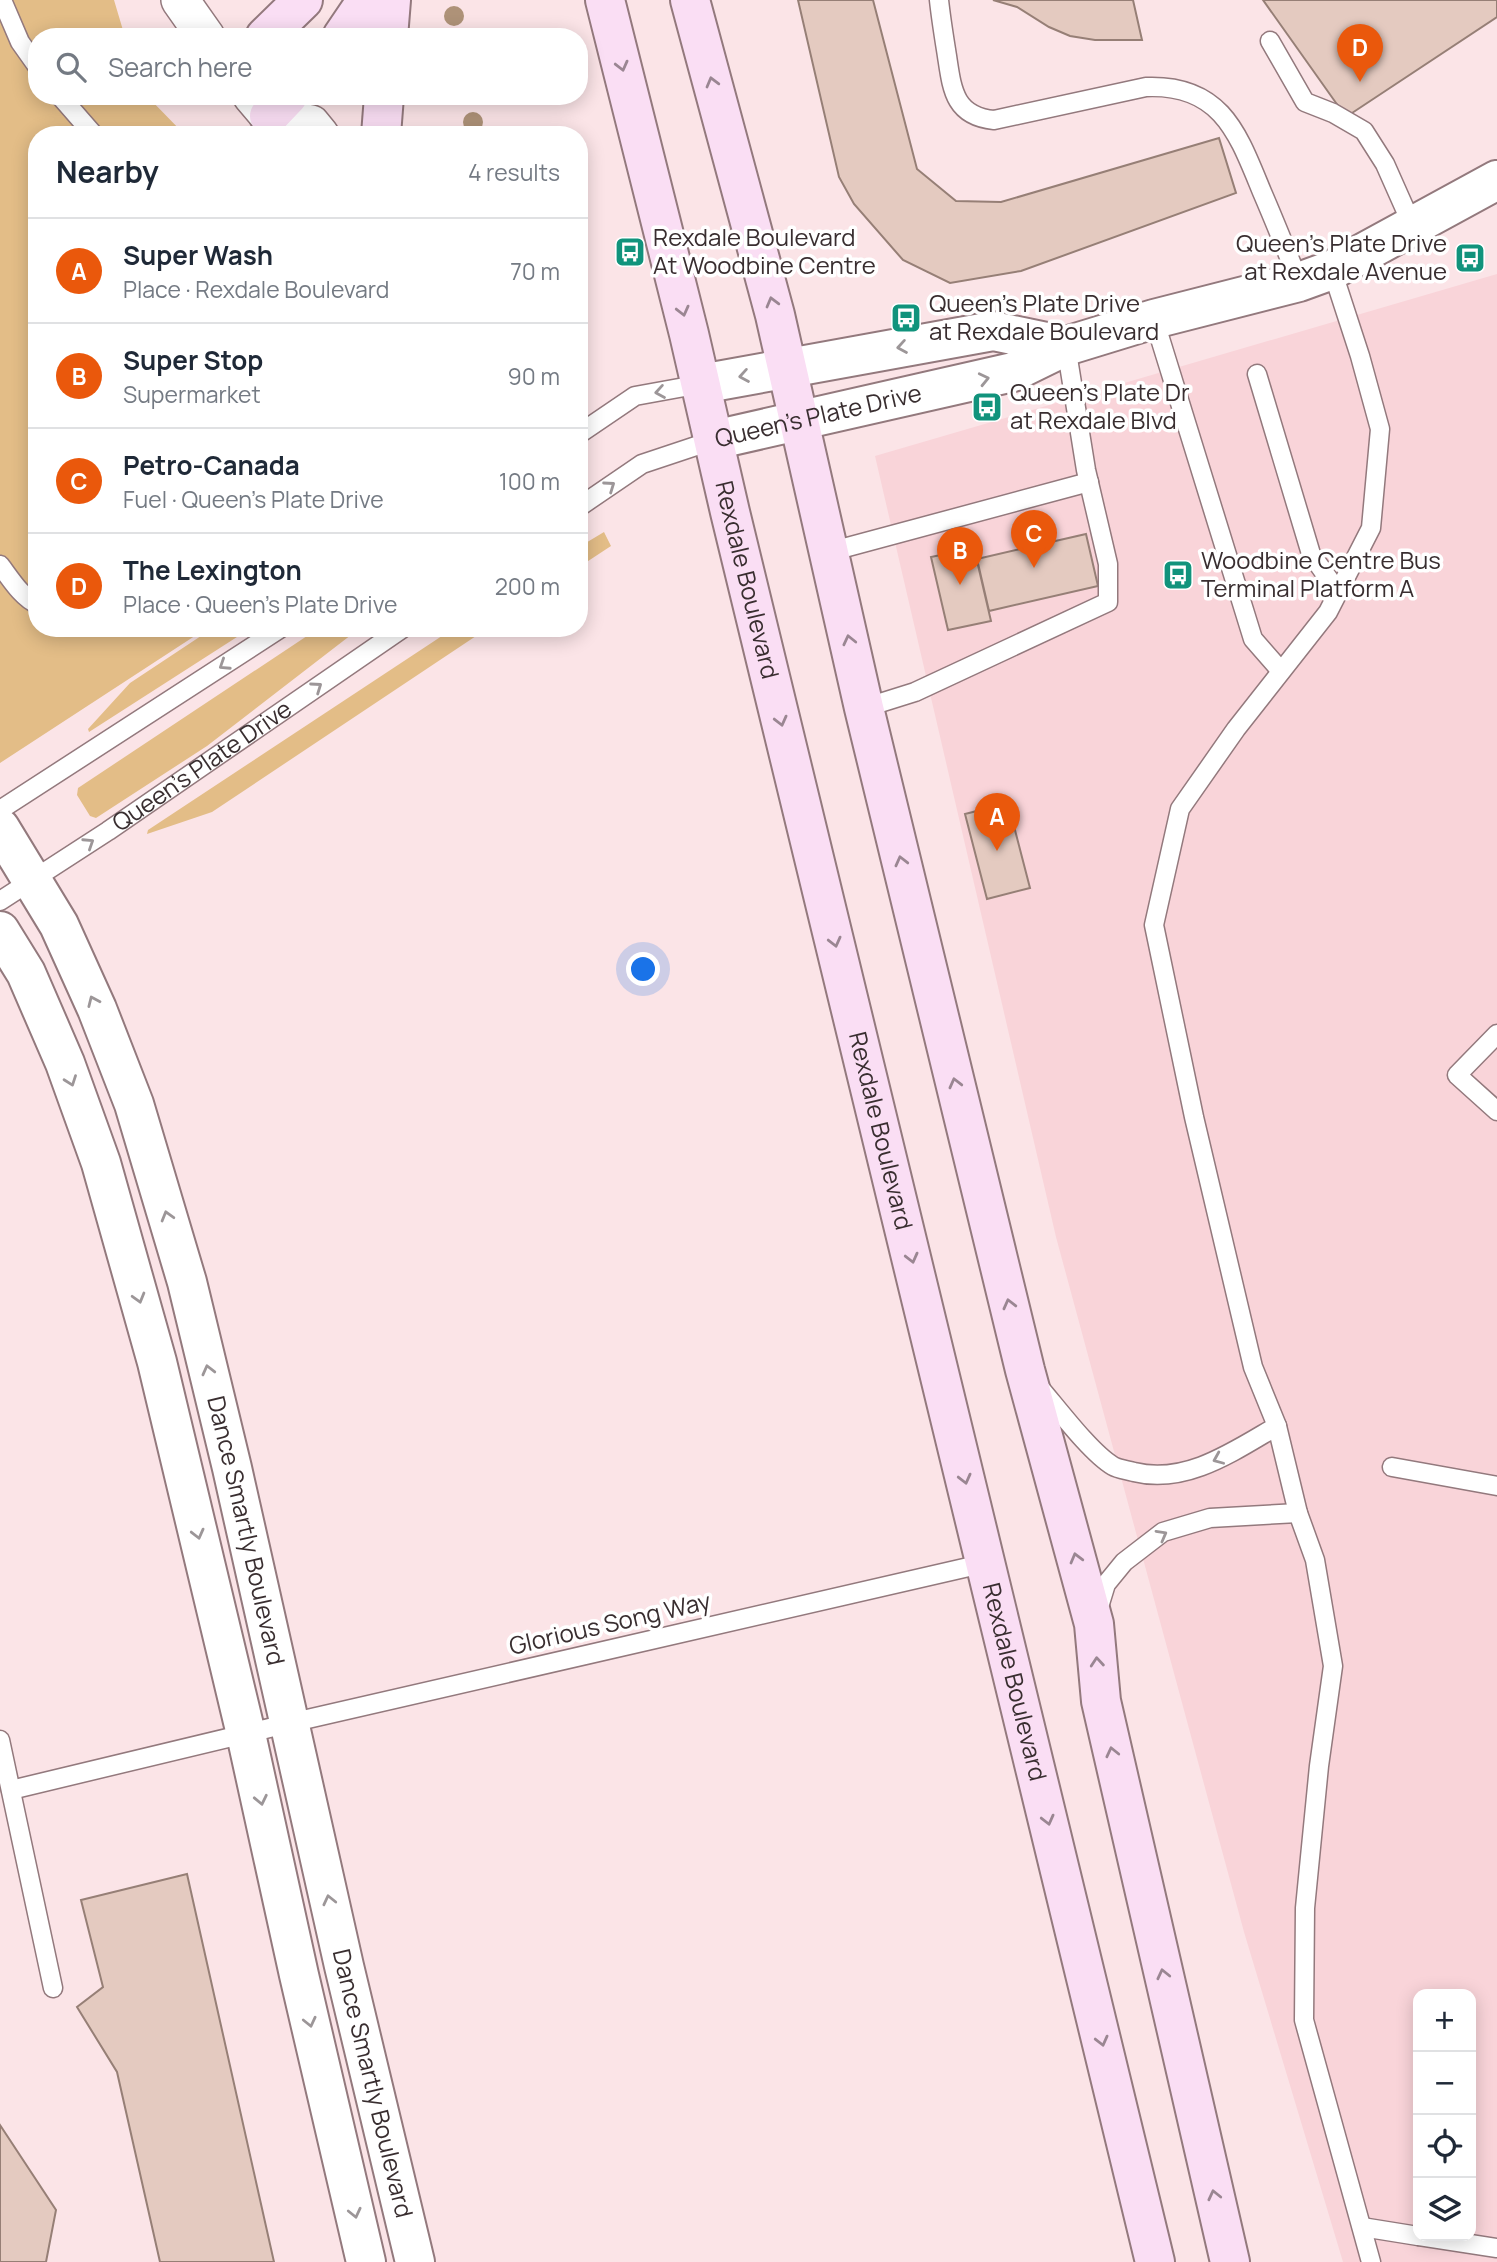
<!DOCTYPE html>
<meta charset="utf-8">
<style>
:root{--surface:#fff;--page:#f2f2f3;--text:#1f2937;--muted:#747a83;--line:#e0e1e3;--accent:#ea580c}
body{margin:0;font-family:Manrope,sans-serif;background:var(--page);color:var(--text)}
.controls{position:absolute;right:21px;bottom:21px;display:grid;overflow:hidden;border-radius:14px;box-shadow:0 4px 18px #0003}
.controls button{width:63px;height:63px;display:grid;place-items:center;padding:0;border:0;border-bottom:2px solid var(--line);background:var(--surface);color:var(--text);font:35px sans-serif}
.you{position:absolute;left:644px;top:970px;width:24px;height:24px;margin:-18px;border:5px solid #fff;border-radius:50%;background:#1a73e8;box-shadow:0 0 0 10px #1a73e833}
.badge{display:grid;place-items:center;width:46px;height:46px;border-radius:50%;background:var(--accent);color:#fff;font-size:23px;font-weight:700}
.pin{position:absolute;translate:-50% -58px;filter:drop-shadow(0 2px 4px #0008)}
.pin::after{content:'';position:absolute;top:37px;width:24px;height:21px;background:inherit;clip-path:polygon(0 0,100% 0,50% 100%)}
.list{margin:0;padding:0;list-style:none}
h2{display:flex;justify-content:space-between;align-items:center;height:91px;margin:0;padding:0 28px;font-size:30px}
h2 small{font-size:23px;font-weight:400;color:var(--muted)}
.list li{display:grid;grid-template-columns:46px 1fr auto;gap:21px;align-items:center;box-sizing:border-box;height:105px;padding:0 28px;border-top:2px solid var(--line)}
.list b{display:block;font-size:26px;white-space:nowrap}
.list p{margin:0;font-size:23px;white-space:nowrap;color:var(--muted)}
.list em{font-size:23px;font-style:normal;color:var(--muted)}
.icon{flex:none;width:38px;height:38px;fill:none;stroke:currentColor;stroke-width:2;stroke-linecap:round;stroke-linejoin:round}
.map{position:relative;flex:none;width:1497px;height:2262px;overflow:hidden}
.search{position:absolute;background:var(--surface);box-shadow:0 4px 18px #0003;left:28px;top:28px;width:560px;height:77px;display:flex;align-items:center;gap:18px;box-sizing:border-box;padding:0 24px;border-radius:28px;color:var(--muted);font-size:26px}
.panel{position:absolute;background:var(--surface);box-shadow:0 4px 18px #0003;left:28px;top:126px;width:560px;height:511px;border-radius:28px}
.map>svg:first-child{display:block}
</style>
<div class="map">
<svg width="1497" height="2262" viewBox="0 0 1497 2262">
<rect width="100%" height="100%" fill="#fbe4e7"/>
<path fill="#f9d4d9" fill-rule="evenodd" d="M1497 274V2262H1343L1244 1932 1056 1237 875 456ZM1418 1994H1471V2236H1418Z"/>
<path fill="#e3bd87" d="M0 0H114L125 37H37V96H147L185 135H37V628H207L0 763Z
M604 532 611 546 579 567V547Z
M213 628H251L89 732 88 729 130 683Z
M319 628H360L207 746 96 818 90 816 77 795 78 788Z
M454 628H488L212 812 147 834 148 830Z"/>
<path fill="#e4cac0" stroke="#967f76" stroke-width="2" d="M798 0H873L917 169 956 201 1001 202 1219 138 1236 193 1021 271 950 283 903 260 854 204 839 177Z
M993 0H1133L1142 40H1095L1070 36 1049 27 1017 7Z
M1263 0H1497V17L1346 117Z
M1086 534 1098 586 989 611 977 559Z
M974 548 991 621 948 630 931 557Z
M1008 803 1030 888 987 899 965 814Z
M187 1874 274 2262H160L117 2072 77 2007 103 1987 81 1900Z
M0 2125 56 2210 46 2262H0Z"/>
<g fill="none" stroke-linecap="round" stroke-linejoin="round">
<g stroke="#93797d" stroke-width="21">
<g id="service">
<path d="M2 0 20 42 37 66"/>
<path d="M939 0C941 19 944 37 947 56 952 89 954 116 994 120L1146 87C1222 84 1238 134 1262 192 1275 222 1287 252 1299 282"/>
<path d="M1270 41 1305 102 1333 113 1364 131 1385 164 1413 227"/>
<path d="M60 96 94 135"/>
<path d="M1332 270 1360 356 1380 429 1371 528 1328 612 1236 729 1180 809 1154 925 1194 1117 1253 1367 1277 1426 1298 1513 1315 1560 1333 1666 1319 1766 1305 1908 1304 2020 1371 2262"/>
<path d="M1154 319 1253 639 1281 671"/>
<path d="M1257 374 1311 554 1338 592"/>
<path d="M579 434 635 396 701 384"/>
<path d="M579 507 642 464 714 440"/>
<path d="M829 552 1089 482"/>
<path d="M0 565C10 578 22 598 37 604"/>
<path d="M864 708 915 692 1108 602V564L1086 470 1066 346"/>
<path d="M0 810 281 628"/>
<path id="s1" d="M0 901 108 831 403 628"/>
<path d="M1497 1034 1457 1075 1497 1111"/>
<path d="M1040 1388C1058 1409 1091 1453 1113 1466 1118 1469 1127 1470 1134 1472 1186 1485 1234 1451 1277 1426"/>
<path d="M1392 1467 1497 1486"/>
<path d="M1098 1610 1106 1584 1124 1562 1163 1532 1210 1518 1298 1513"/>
<path d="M0 1740 53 1988"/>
<path d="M11 1790 290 1723 986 1563"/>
<path d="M1362 2227 1418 2236"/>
<path d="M1419 2236 1497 2248"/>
</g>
</g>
<g stroke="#93797d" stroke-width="40">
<path id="minor" d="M180 0 206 37
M252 96 269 116 311 124 320 135"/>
</g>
<g stroke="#93797d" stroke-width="42">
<g id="tertiary">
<path d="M701 384 993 331 1066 346"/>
<path id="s2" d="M714 440 1013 372 1066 346 1154 319 1299 282 1332 270 1497 180"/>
<path id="s3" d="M0 828 59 925 97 1009 134 1104 187 1282 232 1468 344 1966 415 2262"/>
<path d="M0 931 26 973 65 1063 101 1163 157 1362 246 1734 299 1975 366 2262"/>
</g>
</g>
<g stroke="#93797d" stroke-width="42">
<g id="secondary">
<path id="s4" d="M605 0 689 334 730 512 1155 2262"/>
<path d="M690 0 775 315 864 708 1025 1370 1094 1624 1101 1701 1230 2262"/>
<path d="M265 37 303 0"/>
<path d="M342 37 367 0"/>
<path d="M388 37 391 0"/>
<path d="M269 116 288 96"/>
<path d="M381 135 384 96"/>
</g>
</g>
<use href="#service" stroke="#fff" stroke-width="18"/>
<use href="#minor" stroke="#fff" stroke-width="37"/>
<use href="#tertiary" stroke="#fff" stroke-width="38"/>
<use href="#secondary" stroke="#fadef4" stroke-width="38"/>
</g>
<g fill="#ae9278">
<circle cx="454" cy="16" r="10"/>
<circle cx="473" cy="122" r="10"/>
</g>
<defs><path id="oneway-chevron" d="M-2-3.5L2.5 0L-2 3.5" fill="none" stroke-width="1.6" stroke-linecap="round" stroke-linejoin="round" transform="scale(1.75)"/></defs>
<g stroke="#9a8692">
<use href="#oneway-chevron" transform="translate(622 66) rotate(76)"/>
<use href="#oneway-chevron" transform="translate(712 82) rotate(-105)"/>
<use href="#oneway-chevron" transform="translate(772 302) rotate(-105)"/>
<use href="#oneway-chevron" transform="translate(683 311) rotate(76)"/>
<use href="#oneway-chevron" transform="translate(849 640) rotate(-103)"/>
<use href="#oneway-chevron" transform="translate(781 721) rotate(76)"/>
<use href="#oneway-chevron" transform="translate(901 861) rotate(-104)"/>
<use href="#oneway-chevron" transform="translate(835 942) rotate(76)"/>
<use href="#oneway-chevron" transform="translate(955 1083) rotate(-104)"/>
<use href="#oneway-chevron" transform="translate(912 1258) rotate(76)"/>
<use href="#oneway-chevron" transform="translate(1009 1304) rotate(-104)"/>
<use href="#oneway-chevron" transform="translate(965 1479) rotate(76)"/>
<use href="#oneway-chevron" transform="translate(1076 1558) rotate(-105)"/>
<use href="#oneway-chevron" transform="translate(1097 1662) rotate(-95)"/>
<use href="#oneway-chevron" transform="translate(1112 1752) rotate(-103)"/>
<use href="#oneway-chevron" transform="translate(1048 1820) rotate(76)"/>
<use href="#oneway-chevron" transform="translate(1163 1974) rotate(-103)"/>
<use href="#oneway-chevron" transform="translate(1102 2041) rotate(76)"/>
<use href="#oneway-chevron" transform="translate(1214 2195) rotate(-103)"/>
</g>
<g stroke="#9c9698">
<use href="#oneway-chevron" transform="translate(902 347) rotate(170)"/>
<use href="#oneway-chevron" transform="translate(744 376) rotate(170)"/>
<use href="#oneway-chevron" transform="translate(984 379) rotate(-13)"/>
<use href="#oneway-chevron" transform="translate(660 392) rotate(170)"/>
<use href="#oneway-chevron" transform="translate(610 486) rotate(-35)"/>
<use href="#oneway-chevron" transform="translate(224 665) rotate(147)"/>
<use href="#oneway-chevron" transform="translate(317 687) rotate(-35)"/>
<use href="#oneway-chevron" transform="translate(89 843) rotate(-33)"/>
<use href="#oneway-chevron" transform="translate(93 1001) rotate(-114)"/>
<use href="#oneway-chevron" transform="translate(71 1081) rotate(70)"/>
<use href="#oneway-chevron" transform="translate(167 1216) rotate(-106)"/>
<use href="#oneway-chevron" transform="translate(139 1298) rotate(74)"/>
<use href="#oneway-chevron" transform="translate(208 1370) rotate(-104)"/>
<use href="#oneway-chevron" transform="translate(1218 1459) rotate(157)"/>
<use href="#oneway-chevron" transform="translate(198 1534) rotate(76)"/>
<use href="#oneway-chevron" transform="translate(1162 1535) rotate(-29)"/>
<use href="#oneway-chevron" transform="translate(261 1800) rotate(78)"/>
<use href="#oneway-chevron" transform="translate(329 1900) rotate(-103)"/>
<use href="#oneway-chevron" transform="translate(310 2022) rotate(77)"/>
<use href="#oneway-chevron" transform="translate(355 2213) rotate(77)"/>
</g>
<defs>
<g id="bus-square" transform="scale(1.575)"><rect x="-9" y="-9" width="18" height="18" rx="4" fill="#11937c" stroke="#fff"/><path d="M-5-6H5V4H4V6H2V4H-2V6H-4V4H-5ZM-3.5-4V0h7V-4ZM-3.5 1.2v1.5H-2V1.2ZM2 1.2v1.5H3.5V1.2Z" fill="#fff"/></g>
</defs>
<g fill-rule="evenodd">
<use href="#bus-square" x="630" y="252"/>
<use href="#bus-square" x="1470" y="258"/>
<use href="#bus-square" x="906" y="318"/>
<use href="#bus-square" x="987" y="407"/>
<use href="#bus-square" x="1178" y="575"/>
</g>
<g text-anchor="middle" stroke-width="7" stroke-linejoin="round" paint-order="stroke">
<g font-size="24" fill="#392e30" stroke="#fff" text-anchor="start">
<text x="653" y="246">Rexdale Boulevard<tspan x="653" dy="28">At Woodbine Centre</tspan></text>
<text x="1447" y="252" text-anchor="end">Queen's Plate Drive<tspan x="1447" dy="28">at Rexdale Avenue</tspan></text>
<text x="929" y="312">Queen's Plate Drive<tspan x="929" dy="28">at Rexdale Boulevard</tspan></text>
<text x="1010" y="401">Queen's Plate Dr<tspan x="1010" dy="28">at Rexdale Blvd</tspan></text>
<text x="1201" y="569">Woodbine Centre Bus<tspan x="1201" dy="28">Terminal Platform A</tspan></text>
</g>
<g font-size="24" fill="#392e30" stroke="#fff">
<text dy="8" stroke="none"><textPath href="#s2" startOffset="107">Queen's Plate Drive</textPath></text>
<text dy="8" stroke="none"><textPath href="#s4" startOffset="597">Rexdale Boulevard</textPath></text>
<text dy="8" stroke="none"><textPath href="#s1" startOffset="243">Queen's Plate Drive</textPath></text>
<text dy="8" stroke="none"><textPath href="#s4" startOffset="1164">Rexdale Boulevard</textPath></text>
<text dy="8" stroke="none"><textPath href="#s3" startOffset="749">Dance Smartly Boulevard</textPath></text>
<text transform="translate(610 1624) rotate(-13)" y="8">Glorious Song Way</text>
<text dy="8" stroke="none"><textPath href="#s4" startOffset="1731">Rexdale Boulevard</textPath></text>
<text dy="8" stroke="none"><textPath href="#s3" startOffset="1316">Dance Smartly Boulevard</textPath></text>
</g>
</g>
</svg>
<div class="controls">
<button>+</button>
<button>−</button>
<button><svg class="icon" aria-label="locate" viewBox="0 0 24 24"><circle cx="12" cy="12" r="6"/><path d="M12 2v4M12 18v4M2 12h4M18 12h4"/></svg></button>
<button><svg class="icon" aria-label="layers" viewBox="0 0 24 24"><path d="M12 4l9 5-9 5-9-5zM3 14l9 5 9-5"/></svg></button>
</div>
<div class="you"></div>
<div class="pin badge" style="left:997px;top:851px">A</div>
<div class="pin badge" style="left:960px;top:585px">B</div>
<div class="pin badge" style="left:1034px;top:568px">C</div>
<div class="pin badge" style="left:1360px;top:82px">D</div>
<div class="search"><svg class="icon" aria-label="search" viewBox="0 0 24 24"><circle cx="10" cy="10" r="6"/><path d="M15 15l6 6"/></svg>Search here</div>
<section class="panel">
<h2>Nearby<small>4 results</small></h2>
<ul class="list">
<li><span class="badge">A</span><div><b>Super Wash</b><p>Place · Rexdale Boulevard</p></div><em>70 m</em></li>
<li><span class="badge">B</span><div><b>Super Stop</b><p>Supermarket</p></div><em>90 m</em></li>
<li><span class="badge">C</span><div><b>Petro-Canada</b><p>Fuel · Queen's Plate Drive</p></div><em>100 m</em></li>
<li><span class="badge">D</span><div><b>The Lexington</b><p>Place · Queen's Plate Drive</p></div><em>200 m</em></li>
</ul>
</section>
</div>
